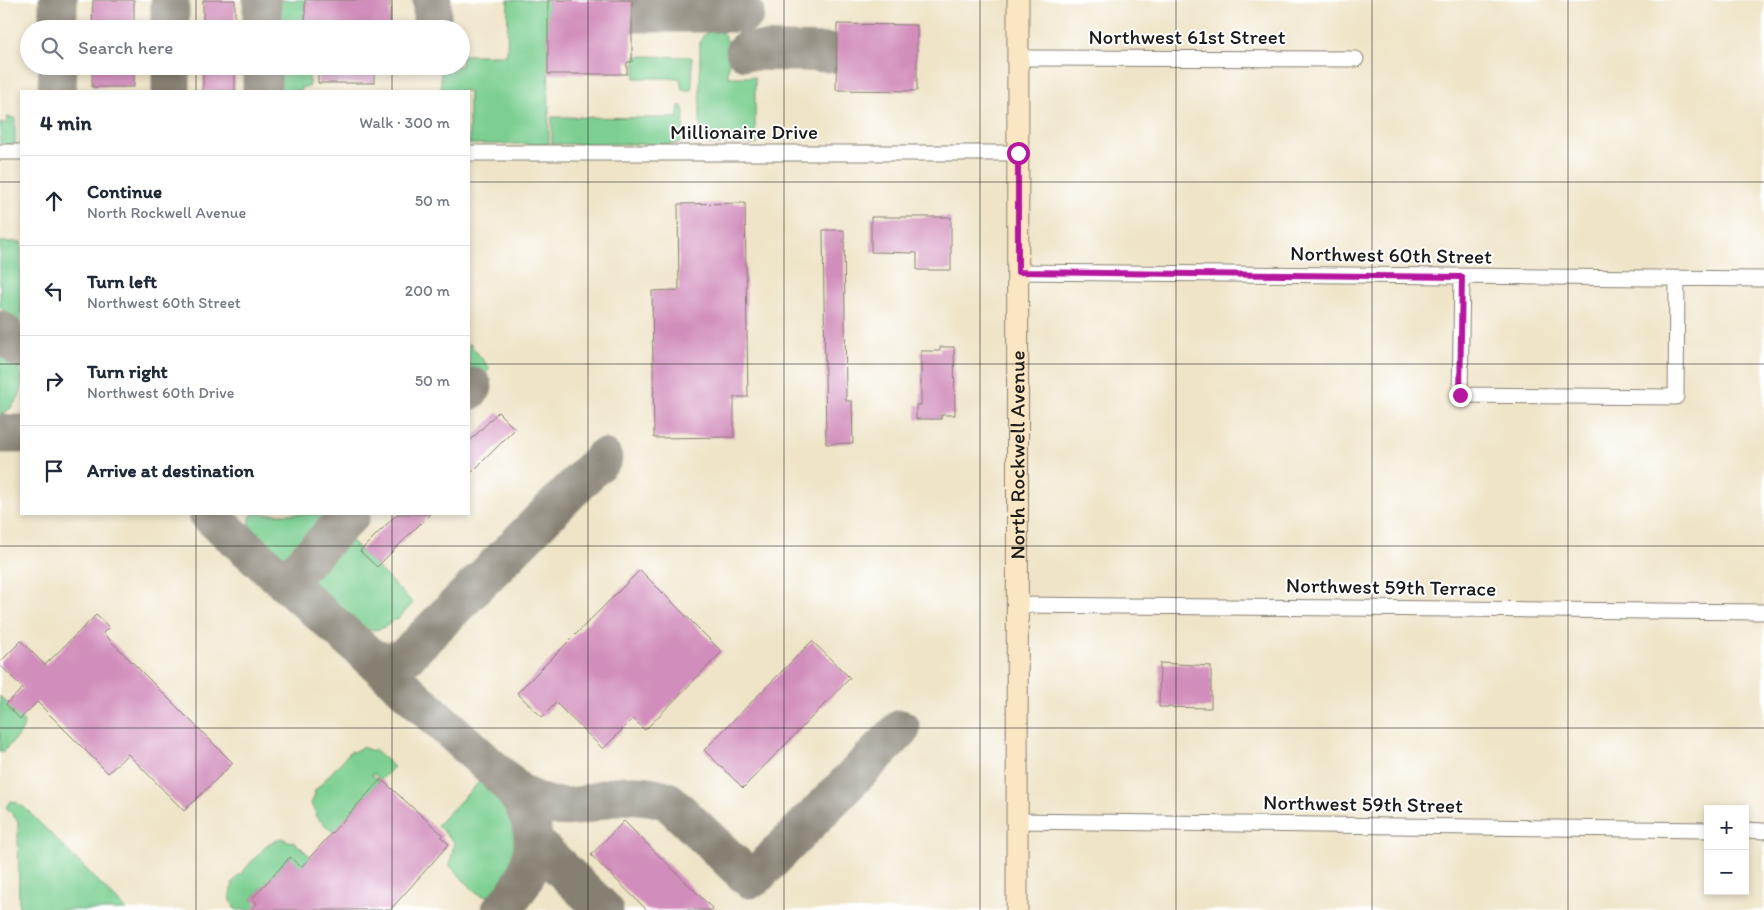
<!DOCTYPE html>
<meta charset="utf-8">
<style>
:root{--surface:#fff;--page:#f2f2f3;--text:#1f2937;--muted:#747a83;--line:#e0e1e3}
body{margin:0;font-family:Itim,sans-serif;background:var(--page);color:var(--text)}
.controls{position:absolute;right:15px;bottom:15px;display:grid;overflow:hidden;border-radius:0px;box-shadow:0 2px 8px #0003}
.controls button{width:45px;height:45px;display:grid;place-items:center;padding:0;border:0;border-bottom:1px solid var(--line);background:var(--surface);color:var(--text);font:25px sans-serif}
.stop{position:absolute;width:15px;height:15px;margin:-11px;border:4px solid #b5179e;border-radius:50%;background:#fff}
.stop.end{background:#b5179e;border-color:#fff;box-shadow:0 1px 5px #0008}
.list{margin:0;padding:0;list-style:none}
h2{display:flex;justify-content:space-between;align-items:center;height:65px;margin:0;padding:0 20px;font-size:21px}
h2 small{font-size:16px;font-weight:400;color:var(--muted)}
.list li{display:grid;grid-template-columns:32px 1fr auto;gap:15px;align-items:center;box-sizing:border-box;height:90px;padding:0 20px;border-top:1px solid var(--line)}
.list b{display:block;font-size:19px;white-space:nowrap}
.list p{margin:0;font-size:16px;white-space:nowrap;color:var(--muted)}
.list em{font-size:16px;font-style:normal;color:var(--muted)}
.icon{flex:none;width:28px;height:28px;fill:none;stroke:currentColor;stroke-width:2;stroke-linecap:round;stroke-linejoin:round}
.map{position:relative;flex:none;width:1764px;height:910px;overflow:hidden}
.search{position:absolute;background:var(--surface);box-shadow:0 2px 8px #0003;left:20px;top:20px;width:450px;height:55px;display:flex;align-items:center;gap:12px;box-sizing:border-box;padding:0 18px;border-radius:28px;color:var(--muted);font-size:19px}
.panel{position:absolute;background:var(--surface);box-shadow:0 2px 8px #0003;left:20px;top:90px;width:450px;height:425px;border-radius:0px}
.map>svg:first-child{display:block}
</style>
<div class="map">
<svg width="1764" height="910" viewBox="0 0 1764 910">
<rect width="100%" height="100%" fill="#fff"/>
<filter id="ink" filterUnits="userSpaceOnUse"><feTurbulence type="fractalNoise" baseFrequency=".02" numOctaves="2"/><feDisplacementMap in="SourceGraphic" scale="10" xChannelSelector="R" yChannelSelector="G"/><feConvolveMatrix kernelMatrix="1 2 1 2 8 2 1 2 1" color-interpolation-filters="sRGB"/></filter>
<filter id="wash" filterUnits="userSpaceOnUse"><feTurbulence type="fractalNoise" baseFrequency=".0096" numOctaves="4" result="noise"/><feDisplacementMap in="SourceGraphic" scale="20" xChannelSelector="R" yChannelSelector="G"/><feGaussianBlur stdDeviation="1.12" result="paint"/><feColorMatrix in="noise" values="0 0 0 0 0 0 0 0 0 0 0 0 0 0 0 0 0 1.4 0 .05"/><feComposite in="paint" operator="in"/></filter>
<g filter="url(#wash)">
<rect width="100%" height="100%" fill="#efe4c8"/>
<path fill="#7bcf91" stroke="#4c7656" d="M271 0H305V29H272Z
M508 0H548L549 144H469V91H441V66H461V55H507Z
M710 31C735 27 728 62 728 77H755V131L758 134V144H709L704 142 700 137V43L703 36Z
M635 56 690 57 692 58V90H682L680 78H635Z
M272 66H309V87H301V91H272Z
M679 106H682L684 111 683 138 682 141 676 144H552V117L677 118Z
M7 117 15 118V144H0V123H7Z
M0 242H21V331L2 313 4 310 0 307Z
M469 343 489 367V370L473 386 469 382Z
M0 349C6 354 14 359 18 365 29 384 18 407 0 415Z
M252 514H324L328 520V524C314 538 295 568 273 551L271 553 254 537 255 535C248 529 248 522 252 514Z
M342 538 349 539 413 603 397 620 396 619C390 623 385 628 379 629 356 636 330 604 314 590L315 588 310 578 312 570Z
M0 696C29 725 33 721 3 752L0 753Z
M362 747 373 751 374 749 394 767 381 780 374 774 372 775 379 781 333 832 315 816 316 814 311 804 315 794 314 792 351 751 353 752Z
M480 781C491 791 505 800 511 813 517 823 520 835 519 846 518 862 503 904 481 895 472 891 458 873 450 866L454 842 437 825Z
M12 801 18 803 23 808 24 807 127 910H19L18 821 6 807 10 802Z
M281 838 291 842 293 841 311 857 301 867 289 857 252 899 260 910H237L233 907 234 906C229 899 229 892 233 885L232 883 270 842 271 843Z"/>
<g fill="none" stroke-linecap="round" stroke-linejoin="round">
<path stroke="#868072" stroke-width="39" d="M170 0V29
M262 0V29
M632 13H745
M58 29V0
M432 29V0
M745 51 837 53
M171 66V91
M262 66V91
M57 91 58 66
M0 330 21 349
M469 391 473 387
M0 434H21
M208 514 369 656 518 792C535 803 556 809 577 806 587 805 597 800 607 798 626 793 649 794 668 801L750 879 755 877 901 729
M285 582 351 514
M369 656C381 664 395 662 407 655L603 458
M533 841 604 910
M501 910C538 872 546 825 508 784"/>
</g>
<g id="blocks">
<path fill="#d18dbb" d="M93 0H134V29H92Z
M203 0H235V29H203Z
M305 0H390V29H305Z
M548 0H632V62H627V74H548Z
M837 24 917 25V91L836 90Z
M92 66H134V87H92Z
M203 66H235V91H203Z
M318 66H374V83H318Z
M745 203 748 397H734V437L654 438 652 291 679 290 678 204Z
M871 217H951V270H917V253L871 252Z
M823 230H844L846 401H852L853 443 826 444Z
M940 347H954L955 415H941V419H916V405H921V351H940Z
M498 412 515 429 469 475V442Z
M397 514H430L377 567 360 551Z
M640 570 722 652 645 730 633 719 603 749 556 703 542 717 517 693Z
M96 615 109 627 103 633 233 763 184 811 128 754 108 773 37 702 20 719 6 704 23 688 0 665V662L21 641 45 665Z
M812 641 850 678 743 788 704 750Z
M1160 663 1211 666V708L1159 707Z
M381 779 443 835 441 837 449 844 390 910H252L257 903 252 899 290 857 301 867Z
M624 821 714 910H647L591 855Z"/>
</g>
</g>
<g filter="url(#ink)">
<use href="#blocks" fill-opacity="0" stroke="#868072" stroke-width="1"/>
<g fill="none" stroke-linecap="round" stroke-linejoin="round">
<g stroke="#868072" stroke-width="17">
<path id="street" d="M1018 58 1356 59
M0 152H21
M469 153H1018
M1018 272 1764 279
M1462 277 1460 395 1676 397 1677 279
M1017 605 1764 612
M1017 821 1708 830
M1745 830 1764 831"/>
</g>
<g stroke="#868072" stroke-width="23">
<g id="secondary">
<path id="s1" d="M1017 910 1018 0"/>
</g>
</g>
<use href="#street" stroke="#fff" stroke-width="15"/>
<use href="#secondary" stroke="#fbe6c4" stroke-width="21"/>
</g>
</g>
<g fill="none" stroke-linecap="round" stroke-linejoin="round" filter="url(#ink)">
<path stroke="#b5179e" stroke-width="6" d="M1018 153V272L1462 277 1460 395"/>
</g>
<path fill="none" stroke="#1c1c1c" stroke-width="1" stroke-opacity="0.55" d="M196 0V29M392 0V29M588 0V910M784 0V910M980 0V910M1176 0V910M1372 0V910M1568 0V910M196 66V91M392 66V91M0 182H21M469 182H1764M0 364H21M469 364H1764M196 514V910M392 514V910M0 546H1764M0 728H1764"/>
<g text-anchor="middle" stroke-width="4" stroke-linejoin="round" paint-order="stroke">
<g font-size="21" fill="#1c1c1c" stroke="#fff">
<text x="1187" y="44">Northwest 61st Street</text>
<text x="744" y="139">Millionaire Drive</text>
<text transform="translate(1391 255) rotate(1)" y="7">Northwest 60th Street</text>
<text dy="7" stroke="none"><textPath href="#s1" startOffset="455">North Rockwell Avenue</textPath></text>
<text transform="translate(1391 587) rotate(1)" y="7">Northwest 59th Terrace</text>
<text transform="translate(1363 804) rotate(1)" y="7">Northwest 59th Street</text>
</g>
</g>
</svg>
<div class="controls">
<button>+</button>
<button>−</button>
</div>
<div class="stop" style="left:1018px;top:153px"></div>
<div class="stop end" style="left:1460px;top:395px"></div>
<div class="search"><svg class="icon" aria-label="search" viewBox="0 0 24 24"><circle cx="10" cy="10" r="6"/><path d="M15 15l6 6"/></svg>Search here</div>
<section class="panel">
<h2>4 min<small>Walk · 300 m</small></h2>
<ul class="list">
<li><svg class="icon" aria-label="ahead" viewBox="0 0 24 24"><path d="M12 20V5M6 11l6-6 6 6"/></svg><div><b>Continue</b><p>North Rockwell Avenue</p></div><em>50 m</em></li>
<li><svg class="icon" aria-label="left" viewBox="0 0 24 24"><path d="M17 20v-9H6M10 6l-5 5 5 5"/></svg><div><b>Turn left</b><p>Northwest 60th Street</p></div><em>200 m</em></li>
<li><svg class="icon" aria-label="right" viewBox="0 0 24 24"><path d="M7 20v-9h11M14 6l5 5-5 5"/></svg><div><b>Turn right</b><p>Northwest 60th Drive</p></div><em>50 m</em></li>
<li><svg class="icon" aria-label="arrive" viewBox="0 0 24 24"><path d="M6 21V4h12l-3 4 3 4H6"/></svg><div><b>Arrive at destination</b></div></li>
</ul>
</section>
</div>
